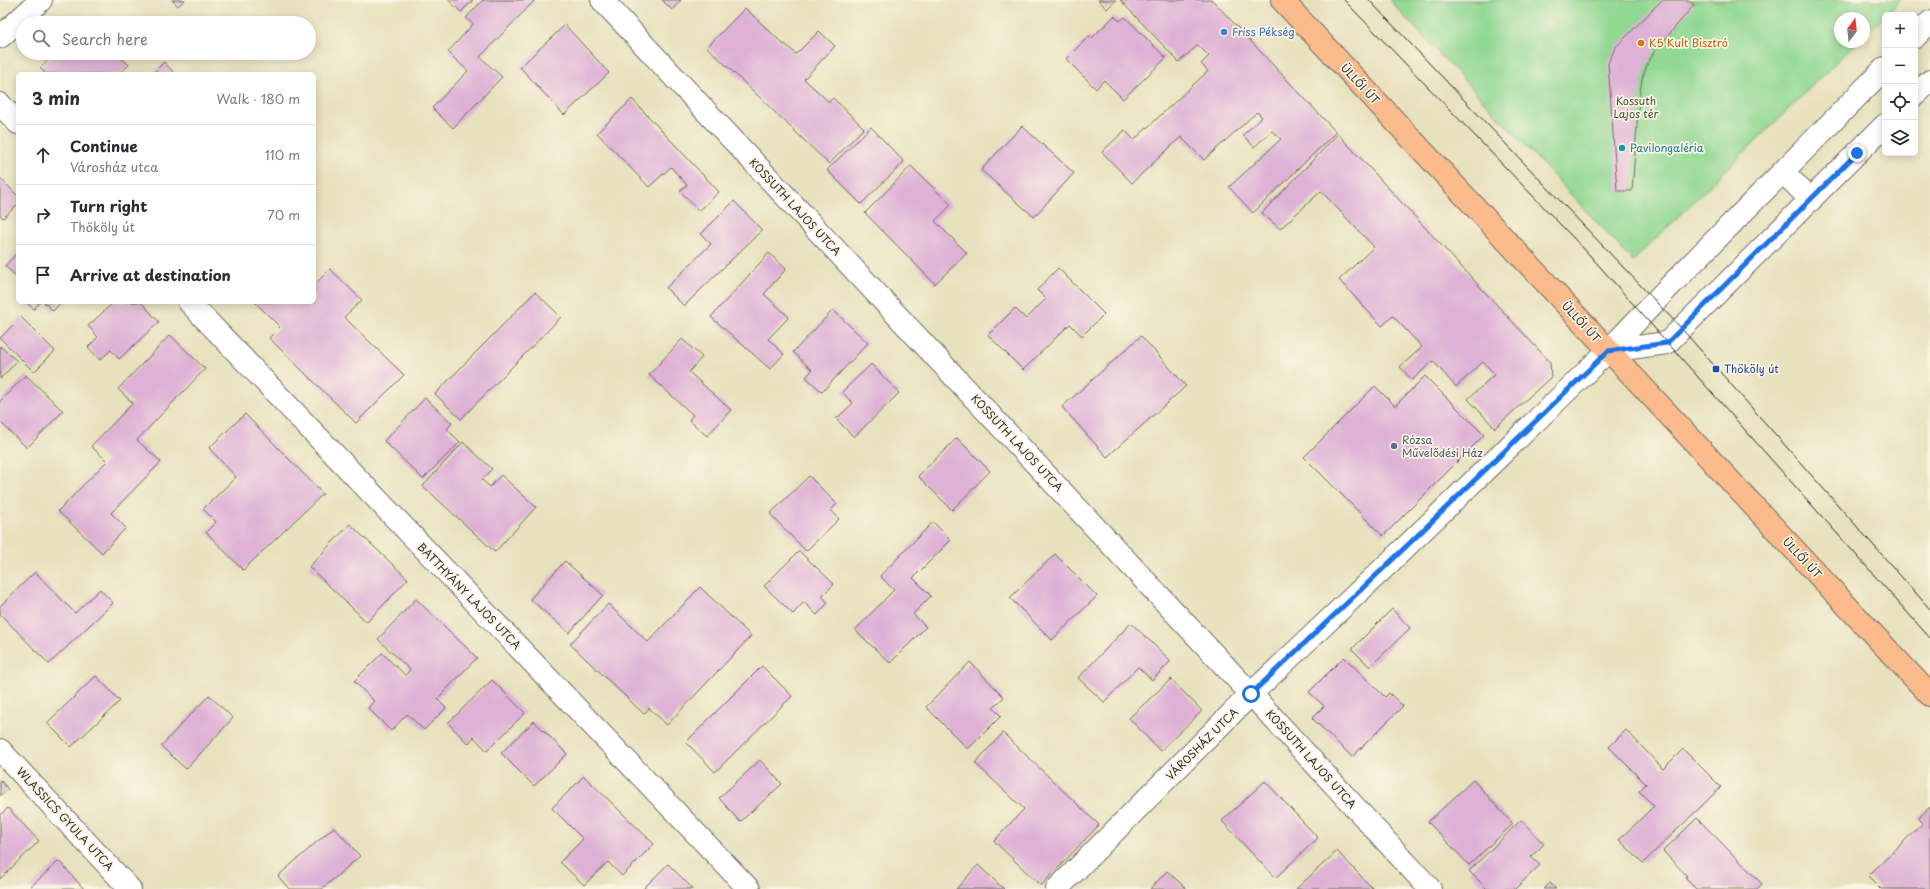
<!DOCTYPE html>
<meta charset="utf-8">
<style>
:root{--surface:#fff;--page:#f7f7f7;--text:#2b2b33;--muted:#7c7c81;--line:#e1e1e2}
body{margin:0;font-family:"Playpen Sans",sans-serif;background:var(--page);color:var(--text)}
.controls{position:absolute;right:12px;top:12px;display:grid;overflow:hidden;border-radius:6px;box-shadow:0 2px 10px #0003}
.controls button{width:36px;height:36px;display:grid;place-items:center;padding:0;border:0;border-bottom:1px solid var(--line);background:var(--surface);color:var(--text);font:20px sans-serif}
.compass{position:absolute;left:1834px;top:12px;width:36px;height:36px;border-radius:50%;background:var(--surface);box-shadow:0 2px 10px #0003;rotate:15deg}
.stop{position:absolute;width:12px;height:12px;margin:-9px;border:3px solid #1a73e8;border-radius:50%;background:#fff}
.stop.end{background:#1a73e8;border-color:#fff;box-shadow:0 1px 4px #0008}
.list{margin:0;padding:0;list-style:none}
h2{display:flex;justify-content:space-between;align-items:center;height:52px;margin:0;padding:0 16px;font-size:17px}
h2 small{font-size:13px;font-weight:400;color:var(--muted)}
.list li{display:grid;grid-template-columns:26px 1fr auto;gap:12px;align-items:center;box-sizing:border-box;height:60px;padding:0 16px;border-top:1px solid var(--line)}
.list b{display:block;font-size:15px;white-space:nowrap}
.list p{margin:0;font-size:13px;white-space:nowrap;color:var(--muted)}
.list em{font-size:13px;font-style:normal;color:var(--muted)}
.icon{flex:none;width:22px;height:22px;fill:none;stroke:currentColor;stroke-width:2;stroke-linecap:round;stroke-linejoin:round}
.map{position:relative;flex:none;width:1930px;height:889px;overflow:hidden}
.search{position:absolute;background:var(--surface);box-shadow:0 2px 10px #0003;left:16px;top:16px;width:300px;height:44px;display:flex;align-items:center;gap:10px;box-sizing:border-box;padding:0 14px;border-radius:22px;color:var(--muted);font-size:15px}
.panel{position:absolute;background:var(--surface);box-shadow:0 2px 10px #0003;left:16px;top:72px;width:300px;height:232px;border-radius:6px}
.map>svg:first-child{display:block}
</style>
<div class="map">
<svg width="1930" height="889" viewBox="0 0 1930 889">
<rect width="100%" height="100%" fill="#fcf5e5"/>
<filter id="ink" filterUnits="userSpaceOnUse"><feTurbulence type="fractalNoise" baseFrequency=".025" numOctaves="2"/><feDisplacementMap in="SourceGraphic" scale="8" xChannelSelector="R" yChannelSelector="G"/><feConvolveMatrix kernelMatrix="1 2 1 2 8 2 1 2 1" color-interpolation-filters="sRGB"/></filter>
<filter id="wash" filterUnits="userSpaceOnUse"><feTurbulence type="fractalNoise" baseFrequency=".012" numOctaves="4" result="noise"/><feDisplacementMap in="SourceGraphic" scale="16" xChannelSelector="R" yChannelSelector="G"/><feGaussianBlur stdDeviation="0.9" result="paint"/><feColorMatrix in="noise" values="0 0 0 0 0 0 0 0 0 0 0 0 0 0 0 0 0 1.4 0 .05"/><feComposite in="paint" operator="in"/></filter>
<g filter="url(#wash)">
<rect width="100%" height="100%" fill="#e7e1bd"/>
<path fill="#91d893" stroke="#5e825f" d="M1389 0H1901L1864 36V18H1840V42H1857L1633 261Z"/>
<g id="blocks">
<path fill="#deb2d6" d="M172 0H185L178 6Z
M448 0H473L461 12Z
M483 0H535L480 57 502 77 453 128 432 108 468 71 448 52 473 24 466 18Z
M662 0H681L672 10Z
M1098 0H1116L1107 9Z
M1120 0H1212L1336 132 1253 213 1229 187 1281 139 1272 131 1254 147 1243 135 1262 117 1257 112 1204 160 1181 137 1132 183 1102 152 1125 130 1134 140 1208 71 1201 64 1209 56 1198 45 1179 62Z
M1662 0H1688L1694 5 1654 52 1647 65 1642 79 1639 99 1632 191H1617L1608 63 1615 48Z
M745 8 784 45 785 44 796 54 819 31 835 46 804 79 829 102 833 98 864 128 829 164 707 47Z
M1114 16 1120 21 1125 17 1166 58 1123 99 1104 80 1096 89 1066 59 1089 36 1092 38Z
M565 25 609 73 564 115 520 67Z
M56 53H116L129 65 121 72 123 74H46L40 68Z
M164 62 175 74H152Z
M632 99 719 192 699 211 680 191 687 185 671 167 649 187 597 133Z
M1022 126 1074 173 1034 217 981 170Z
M871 127 904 162 861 204 827 170Z
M1338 134 1550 362 1551 377 1495 428 1468 399 1495 374 1483 362 1456 387 1433 361 1412 380 1400 367 1422 347 1393 316 1382 326 1339 280 1374 247 1321 191 1280 229 1262 213Z
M911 166 951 205 935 221 967 253 935 284 865 213Z
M0 178 18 196V204L3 218 0 215Z
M734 201 762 230 684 306 666 288 711 244 701 234Z
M18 252V278L5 266Z
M769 253 786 269 764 294 789 317 768 339 784 354 770 369 711 317Z
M1058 268 1104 314 1082 336 1070 324 1023 370 988 335 1015 308 1026 319 1046 299 1037 290Z
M330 269 362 300 344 317 404 375 356 423 269 338 280 327 255 302H314V285Z
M535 292 561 317 461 419 435 394Z
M26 302H40L34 309Z
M44 302H61L53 311Z
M114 302H141L159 322 119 359 111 350 100 360 88 347 98 337 88 326Z
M833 310 868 343 822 392 806 377 812 370 793 352Z
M21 317 55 351 34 372 0 338Z
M170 335 205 369 137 440 161 462 111 513 126 528 102 553 58 511 107 461 91 446 133 403 118 389Z
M1141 336 1186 386 1107 457 1062 407Z
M682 339 702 357 689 372 731 410 707 436 689 420 693 415 649 375Z
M0 346 17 361 0 379Z
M871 364 899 393 854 437 836 419 853 403 842 392Z
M26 375 63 411 27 448 0 422V401Z
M1425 376 1484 435 1383 536 1304 457 1375 386 1395 406Z
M425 398 452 423 447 429 460 442 423 479 384 441Z
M245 414 323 494 243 570 206 532 216 522 203 509 236 477 209 448Z
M957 438 990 471 952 510 918 476Z
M463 442 492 469 482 480 490 487 501 475 536 507 495 552 423 486Z
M809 476 837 504 831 510 839 519 806 551 770 514Z
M933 522 951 540 913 578 931 596 913 614 926 627 890 663 855 630 894 590 880 576Z
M350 524 408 579 367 622 309 567Z
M799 551 834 584 822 596 828 603 817 615 804 602 793 614 764 586Z
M1055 554 1097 596 1052 640 1010 598Z
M565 561 603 595 569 633 530 599Z
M35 572 75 613 100 589 113 603 49 664 0 614V606Z
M700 587 751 636 667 725 649 708 644 714 570 644 608 604 648 642Z
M416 599 477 658 437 699 446 708 424 730 407 714 391 731 368 708 374 701 354 681 382 653 405 675 410 670 378 639Z
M1392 609 1410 628 1370 667 1352 649Z
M1131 623 1171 661 1152 680 1138 667 1104 702 1078 678Z
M1344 657 1385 697 1389 693 1403 706 1352 757 1312 718 1324 706 1309 692Z
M970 662 1004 697 993 708 1001 716 968 749 926 707Z
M762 666 792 696 715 772 686 742Z
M96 676 120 701 71 747 47 723Z
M1171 679 1202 711 1160 751 1129 718Z
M492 680 525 713 487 751 474 737 468 744 448 723Z
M209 695 233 718 186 769 161 746Z
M534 721 567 754 534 786 501 753Z
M1626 730 1663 769 1683 749 1721 787 1643 863 1619 840 1654 806 1639 791 1646 784 1609 747Z
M1003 733 1099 825 1041 886 994 841 1024 809 975 763Z
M760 760 782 784 740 822 719 798Z
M584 776 654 844 622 876 608 862 584 885 560 862 583 839 552 808Z
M0 780 8 789 0 796Z
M1473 780 1513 824 1469 865 1428 822Z
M1265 781 1318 838 1275 878 1222 821Z
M1930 807V887L1928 889H1881L1868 876 1923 823 1918 818Z
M8 808 39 841 0 879V815Z
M1697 818 1762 884 1757 889H1696L1685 878 1687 876 1663 851Z
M1521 820 1544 844 1531 857 1540 865 1515 889H1487L1469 871Z
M334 827 360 856 322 889H289L278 876Z
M1337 851 1373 889H1296Z
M59 861 84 889H28Z
M668 864 693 889H643Z
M978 865 1004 889H956Z
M1167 871 1187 889H1150Z
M1550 883 1556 889H1544Z"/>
</g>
</g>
<g filter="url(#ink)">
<use href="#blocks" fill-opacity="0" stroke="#6d6b5e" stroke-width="1"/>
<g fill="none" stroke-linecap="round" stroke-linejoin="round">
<g stroke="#6d6b5e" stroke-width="24">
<path id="minor" d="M602 0 1251 694 1430 889
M0 37 41 0
M1915 37 1930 22
M1915 95 1930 81
M0 104 18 123
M1783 172 1811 200
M189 302 749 889
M1608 351 1667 343 1885 125
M0 750 130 889
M1057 889 1251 694 1388 564 1608 351 1666 290 1885 68"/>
</g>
<g stroke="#6d6b5e" stroke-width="24">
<path id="major" d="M1282 0 1930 695"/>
</g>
<use href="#minor" stroke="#fff" stroke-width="22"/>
<use href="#major" stroke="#fbbb8d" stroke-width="22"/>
<path stroke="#2b2b2b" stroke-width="1" d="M1344 0 1585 250 1930 638
M1369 0 1681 328 1930 609"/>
</g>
</g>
<g fill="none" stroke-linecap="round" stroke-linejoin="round" filter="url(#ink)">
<path stroke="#1a73e8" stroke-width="5" d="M1251 694 1388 564 1608 351 1667 343 1857 153"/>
</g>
<circle fill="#3f7fe0" stroke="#fcf5e5" stroke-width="1.5" cx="1224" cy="32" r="4"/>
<circle fill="#e8710a" stroke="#fcf5e5" stroke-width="1.5" cx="1641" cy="43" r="4"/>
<circle fill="#0f9aa8" stroke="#fcf5e5" stroke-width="1.5" cx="1622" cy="148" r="4"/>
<rect fill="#1a4fb4" stroke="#fcf5e5" stroke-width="1.5" x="1712" y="365" width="8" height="8" rx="2"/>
<circle fill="#5c6f8a" stroke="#fcf5e5" stroke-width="1.5" cx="1394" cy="446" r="4"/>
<g text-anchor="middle" stroke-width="3.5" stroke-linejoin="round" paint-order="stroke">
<g font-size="11" fill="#366cbe" stroke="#fcf5e5" text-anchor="start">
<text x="1232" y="36">Friss Pékség</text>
</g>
<g font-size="11" fill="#c56008" stroke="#fcf5e5" text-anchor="start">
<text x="1649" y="47">K5 Kult Bisztró</text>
</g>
<g font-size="11" fill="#2b2b2b" stroke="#fcf5e5">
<text transform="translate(1360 84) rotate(47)" y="4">ÜLLŐI ÚT</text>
<text transform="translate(795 207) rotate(47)" y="4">KOSSUTH LAJOS UTCA</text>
<text transform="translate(1581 322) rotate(47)" y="4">ÜLLŐI ÚT</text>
<text transform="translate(1017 443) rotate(47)" y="4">KOSSUTH LAJOS UTCA</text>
<text transform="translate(1802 558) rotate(47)" y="4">ÜLLŐI ÚT</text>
<text transform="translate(469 596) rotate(46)" y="4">BATTHYÁNY LAJOS UTCA</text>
<text transform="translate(1202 744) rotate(-45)" y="4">VÁROSHÁZ UTCA</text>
<text transform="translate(1311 759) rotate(48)" y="4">KOSSUTH LAJOS UTCA</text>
<text transform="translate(65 819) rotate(47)" y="4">WLASSICS GYULA UTCA</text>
</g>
<g font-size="11" fill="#445645" stroke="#fcf5e5">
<text x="1636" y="105">Kossuth<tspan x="1636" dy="13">Lajos tér</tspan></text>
</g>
<g font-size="11" fill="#0d838f" stroke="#fcf5e5" text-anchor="start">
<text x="1630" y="152">Pavilongaléria</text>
</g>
<g font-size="11" fill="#164399" stroke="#fcf5e5" text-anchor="start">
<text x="1724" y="373">Thököly út</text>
</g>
<g font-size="11" fill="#4e5e75" stroke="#fcf5e5" text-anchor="start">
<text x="1402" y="444">Rózsa<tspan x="1402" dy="13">Művelődési Ház</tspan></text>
</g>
</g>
</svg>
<div class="controls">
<button>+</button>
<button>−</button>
<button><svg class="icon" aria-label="locate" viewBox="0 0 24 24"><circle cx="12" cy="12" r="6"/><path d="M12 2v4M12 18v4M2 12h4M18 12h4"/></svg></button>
<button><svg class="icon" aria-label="layers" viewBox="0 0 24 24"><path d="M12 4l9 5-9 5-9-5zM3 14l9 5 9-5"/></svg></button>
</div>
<svg class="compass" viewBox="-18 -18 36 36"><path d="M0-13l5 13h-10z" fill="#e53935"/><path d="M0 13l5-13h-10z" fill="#7c7c81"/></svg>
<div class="stop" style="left:1251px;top:694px"></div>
<div class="stop end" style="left:1857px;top:153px"></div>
<div class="search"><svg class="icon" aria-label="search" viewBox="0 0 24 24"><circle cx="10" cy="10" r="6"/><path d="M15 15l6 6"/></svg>Search here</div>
<section class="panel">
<h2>3 min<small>Walk · 180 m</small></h2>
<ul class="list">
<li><svg class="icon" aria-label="ahead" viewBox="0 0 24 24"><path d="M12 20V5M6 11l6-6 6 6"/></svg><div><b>Continue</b><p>Városház utca</p></div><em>110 m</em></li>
<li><svg class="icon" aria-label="right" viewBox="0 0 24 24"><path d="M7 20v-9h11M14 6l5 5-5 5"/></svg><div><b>Turn right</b><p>Thököly út</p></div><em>70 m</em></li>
<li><svg class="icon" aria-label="arrive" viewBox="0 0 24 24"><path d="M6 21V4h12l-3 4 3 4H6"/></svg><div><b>Arrive at destination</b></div></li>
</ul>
</section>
</div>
